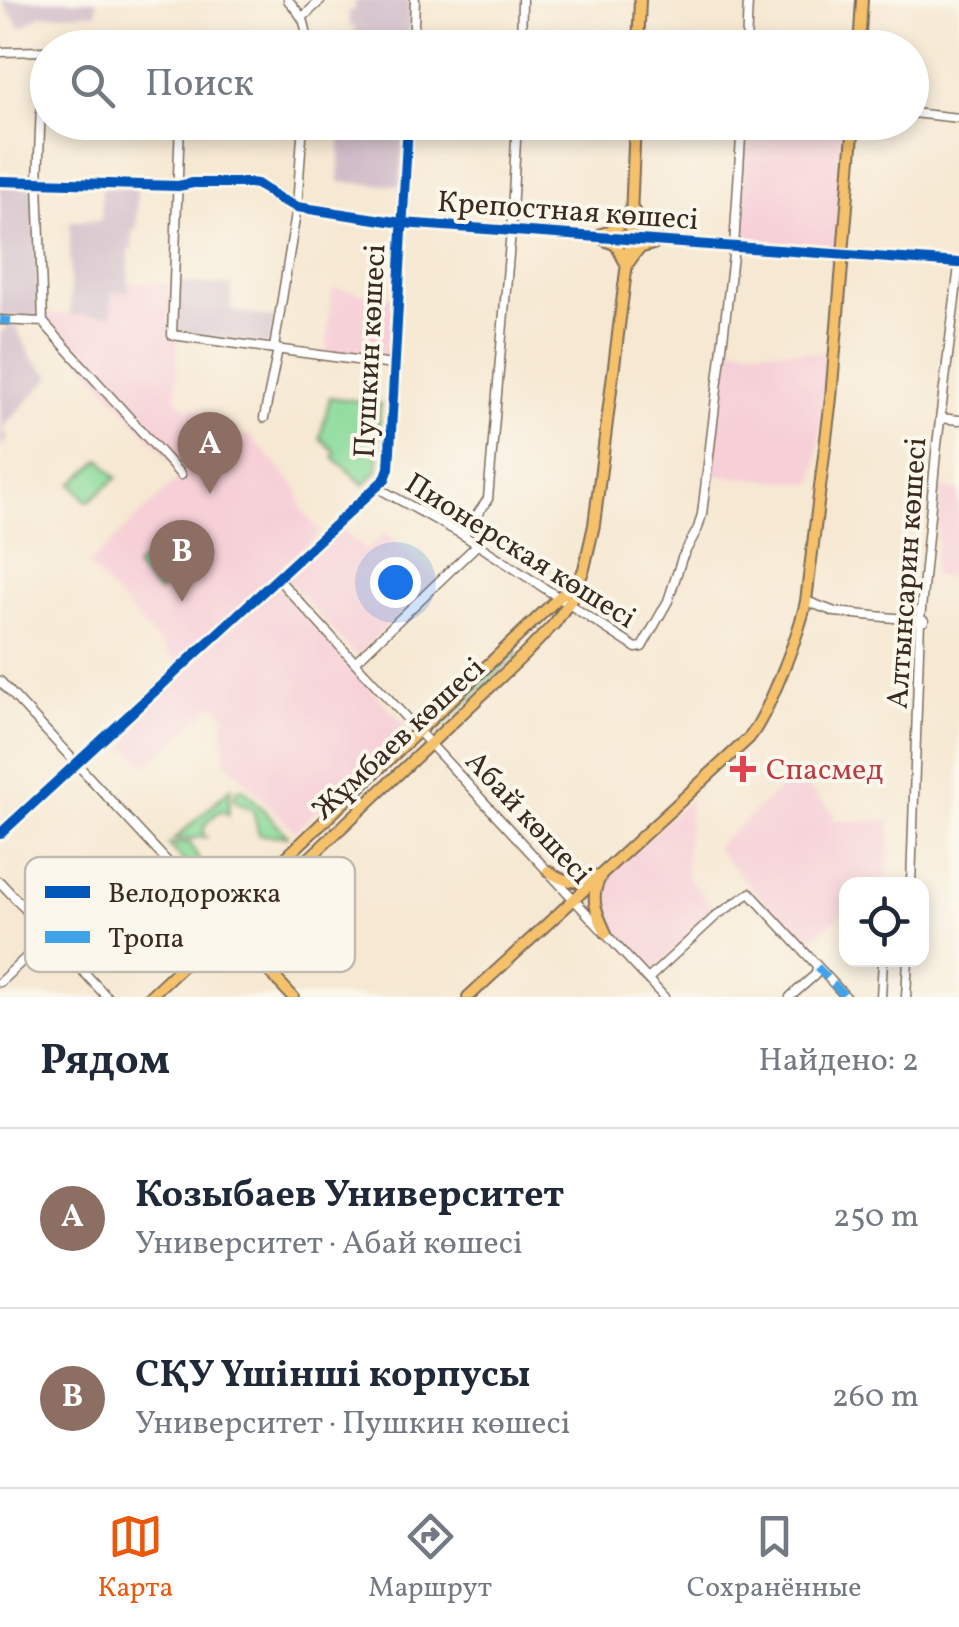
<!DOCTYPE html>
<html lang="ru">
<meta charset="utf-8">
<style>
:root{--surface:#fff;--page:#f2f2f3;--text:#1f2937;--muted:#747a83;--line:#e0e1e3;--accent:#ea580c}
body{margin:0;font-family:Vollkorn,serif;background:var(--page);color:var(--text)}
.controls{position:absolute;right:30px;bottom:30px;display:grid;overflow:hidden;border-radius:20px;box-shadow:0 5px 15px #0003}
.controls button{width:90px;height:90px;display:grid;place-items:center;padding:0;border:0;border-bottom:2px solid var(--line);background:var(--surface);color:var(--text);font:50px sans-serif}
.you{position:absolute;left:395px;top:582px;width:35px;height:35px;margin:-25px;border:8px solid #fff;border-radius:50%;background:#1a73e8;box-shadow:0 0 0 15px #1a73e833}
.badge{display:grid;place-items:center;width:65px;height:65px;border-radius:50%;background:var(--accent);color:#fff;font-size:32px;font-weight:700}
.pin{position:absolute;translate:-50% -82px;filter:drop-shadow(0 2px 5px #0008)}
.pin::after{content:'';position:absolute;top:52px;width:35px;height:30px;background:inherit;clip-path:polygon(0 0,100% 0,50% 100%)}
.list{margin:0;padding:0;list-style:none}
h2{display:flex;justify-content:space-between;align-items:center;height:130px;margin:0;padding:0 40px;font-size:42px}
h2 small{font-size:32px;font-weight:400;color:var(--muted)}
.list li{display:grid;grid-template-columns:65px 1fr auto;gap:30px;align-items:center;box-sizing:border-box;height:180px;padding:0 40px;border-top:2px solid var(--line)}
.list b{display:block;font-size:38px;white-space:nowrap}
.list p{margin:0;font-size:32px;white-space:nowrap;color:var(--muted)}
.list em{font-size:32px;font-style:normal;color:var(--muted)}
.icon{flex:none;width:55px;height:55px;fill:none;stroke:currentColor;stroke-width:2;stroke-linecap:round;stroke-linejoin:round}
.map{position:relative;flex:none;width:959px;height:997px;overflow:hidden}
.search{position:absolute;background:var(--surface);box-shadow:0 5px 15px #0003;left:30px;right:30px;top:30px;height:110px;display:flex;align-items:center;gap:25px;box-sizing:border-box;padding:0 35px;border-radius:55px;color:var(--muted);font-size:38px}
.sheet{height:490px;background:var(--surface)}
nav{display:flex;justify-content:space-around;align-items:center;box-sizing:border-box;height:140px;border-top:2px solid var(--line);background:var(--surface);font-size:28px;color:var(--muted)}
nav a{display:grid;justify-items:center;gap:5px}
nav .on{color:var(--accent)}
.map>svg:first-child{display:block}
</style>
<div class="map">
<svg width="959" height="997" viewBox="0 0 959 997">
<rect width="100%" height="100%" fill="#fbf7ec"/>
<filter id="ink" filterUnits="userSpaceOnUse"><feTurbulence type="fractalNoise" baseFrequency=".01" numOctaves="2"/><feDisplacementMap in="SourceGraphic" scale="20" xChannelSelector="R" yChannelSelector="G"/><feConvolveMatrix kernelMatrix="1 2 1 2 8 2 1 2 1" color-interpolation-filters="sRGB"/></filter>
<filter id="wash" filterUnits="userSpaceOnUse"><feTurbulence type="fractalNoise" baseFrequency=".0048" numOctaves="4" result="noise"/><feDisplacementMap in="SourceGraphic" scale="40" xChannelSelector="R" yChannelSelector="G"/><feGaussianBlur stdDeviation="2.25" result="paint"/><feColorMatrix in="noise" values="0 0 0 0 0 0 0 0 0 0 0 0 0 0 0 0 0 1.4 0 .05"/><feComposite in="paint" operator="in"/></filter>
<g filter="url(#wash)">
<rect width="100%" height="100%" fill="#f6e8d2"/>
<path fill="#f6cfd7" d="M747 123H846L838 251 739 243Z
M128 282 171 284 169 337 178 338 176 400 189 408 192 405 238 441 248 433 299 490 302 510 321 532 178 664 88 565 183 474 46 322 47 314 111 315 112 292H128Z
M332 288 393 298 389 361 326 353Z
M726 347 829 353 814 483 709 475Z
M941 489 959 491V579L933 576Z
M341 528 366 551 385 532 436 579 356 656 285 578Z
M276 586 406 727 295 831 226 762 222 725 227 718 215 704 146 766 114 734Z
M794 775 836 815 830 821H890L889 884H846V910L804 946 715 848Z
M690 798 686 876 717 911 649 974 600 919 596 899 600 884Z"/>
<path fill="#d1bdc9" d="M1 0H96L97 13 41 15 21 28Z
M355 0H410L408 47H354V26H349V11L355 10Z
M341 123H404L400 186 339 182Z
M0 186 34 187 39 319 0 317Z
M102 188H137V230L132 231V249L129 250 128 292H112V315H70V221L101 220Z
M178 283 232 285 231 310 275 319 270 345 177 332Z
M14 323 32 358 51 376 1 429 9 437 0 448V332Z"/>
<path fill="#8ada9a" stroke="#62825c" stroke-width="2.5" d="M330 397 380 404 378 469 364 485 333 457 336 452 320 438Z
M101 459 117 478 88 502 72 484Z
M170 535 193 561 158 592 135 567Z
M513 648 518 654 437 731 431 725Z
M231 788 228 815 226 812 219 811 205 825 203 835 206 837 174 840Z
M243 788 287 835V836L259 835 253 810 234 800 237 789Z
M190 842 200 863 222 870 220 903 169 845Z"/>
</g>
<g filter="url(#ink)">
<g fill="none" stroke-linecap="round" stroke-linejoin="round">
<g stroke="#7c6c5d" stroke-width="11">
<path id="minor" d="M288 0C304 18 307 22 307 48
M303 17 321 0
M413 48 415 0
M521 48 522 0
M746 48 748 0
M43 51 38 182 43 322
M0 52 43 51
M912 113 959 118
M180 122 172 335 393 365
M0 181 178 186 193 183H250L257 184 280 199 297 207 402 223 959 263
M0 320 43 322
M43 322 181 475
M274 348 297 207 303 122
M264 418 278 349
M940 418 959 420
M378 488 463 535 636 648 642 647 668 601 682 558 698 528 702 514 734 247 742 122
M463 535 488 499 511 231 517 122
M278 579 664 997
M806 601 835 612 924 621
M355 662 477 545
M0 681 226 925
M0 834 385 479 389 468 408 122
M0 882 107 997
M911 884 920 620 936 453 959 266
M648 979 717 915 750 893 846 997
M0 982 49 936 119 876
M790 997 815 975 817 968
M881 997 883 959
M906 997 908 959"/>
</g>
<g stroke="#7c6c5d" stroke-width="14">
<path id="major" d="M638 48 640 0
M859 48 862 0
M634 211 641 228 663 241
M596 236C612 231 622 228 629 212
M596 236 616 245 625 262
M629 262 639 248 663 241
M548 871C564 882 576 885 594 876
M600 878C589 898 597 914 606 933
M226 925 229 913 235 906 575 582
M226 925 293 997
M149 997 226 925 237 923 283 883 525 654 555 623 572 598 584 569 594 525 630 239 635 122
M468 997 749 738C768 715 800 631 806 601L831 398 854 122"/>
</g>
<use href="#minor" stroke="#fff" stroke-width="8"/>
<use href="#major" stroke="#f5c16b" stroke-width="10"/>
<path stroke="#3fa3ea" stroke-width="8" stroke-dasharray="15 8" stroke-linecap="butt" d="M0 320 11 321
M817 967 846 997"/>
<g stroke="#fbf7ec" stroke-width="16">
<path id="cycleway" d="M0 181 178 186 193 183H250L257 184 280 199 297 207 402 223 959 263
M0 834 385 479 389 468 408 122"/>
</g>
<use href="#cycleway" stroke="#0057b8" stroke-width="10"/>
</g>
</g>
<path fill="#e0444e" stroke="#fbf7ec" stroke-width="4" d="M738 754h10v10h10v10h-10v10h-10v-10h-10v-10h10z"/>
<g text-anchor="middle" stroke-width="8" stroke-linejoin="round" paint-order="stroke">
<g font-size="30" fill="#3b2a1e" stroke="#fbf7ec">
<text transform="translate(568 210) rotate(4)" y="10">Крепостная көшесі</text>
<text transform="translate(369 351) rotate(-87)" y="10">Пушкин көшесі</text>
<text transform="translate(521 550) rotate(32)" y="10">Пионерская көшесі</text>
<text transform="translate(906 573) rotate(-86)" y="10">Алтынсарин көшесі</text>
<text transform="translate(398 738) rotate(-43)" y="10">Жұмбаев көшесі</text>
<text transform="translate(529 817) rotate(47)" y="10">Абай көшесі</text>
</g>
<g font-size="30" fill="#be3a42" stroke="#fbf7ec" text-anchor="start">
<text x="766" y="779">Спасмед</text>
</g>
</g>
<rect x="25" y="857" width="330" height="115" rx="15" fill="#fbf7ec" stroke="#c1baae" stroke-width="2.5"/>
<rect x="45" y="886" width="45" height="12" fill="#0057b8"/>
<rect x="45" y="931" width="45" height="12" fill="#3fa3ea"/>
<g font-size="28" fill="#3b2a1e">
<text x="108" y="902">Велодорожка</text>
<text x="108" y="947">Тропа</text>
</g>
</svg>
<div class="controls">
<button><svg class="icon" aria-label="locate" viewBox="0 0 24 24"><circle cx="12" cy="12" r="6"/><path d="M12 2v4M12 18v4M2 12h4M18 12h4"/></svg></button>
</div>
<div class="you"></div>
<div class="pin badge" style="left:210px;top:494px;background:#8d6e63">A</div>
<div class="pin badge" style="left:182px;top:602px;background:#8d6e63">B</div>
<div class="search"><svg class="icon" aria-label="search" viewBox="0 0 24 24"><circle cx="10" cy="10" r="6"/><path d="M15 15l6 6"/></svg>Поиск</div>
</div>
<section class="sheet">
<h2>Рядом<small>Найдено: 2</small></h2>
<ul class="list">
<li><span class="badge" style="background:#8d6e63">A</span><div><b>Козыбаев Университет</b><p>Университет · Абай көшесі</p></div><em>250 m</em></li>
<li><span class="badge" style="background:#8d6e63">B</span><div><b>СҚУ Үшінші корпусы</b><p>Университет · Пушкин көшесі</p></div><em>260 m</em></li>
</ul>
</section>
<nav>
<a class="on"><svg class="icon" aria-label="map" viewBox="0 0 24 24"><path d="M3 6l6-2 6 2 6-2v14l-6 2-6-2-6 2zM9 4v14M15 6v14"/></svg>Карта</a>
<a><svg class="icon" aria-label="directions" viewBox="0 0 24 24"><path d="M12 3l9 9-9 9-9-9zM9 14v-3h6M13 9l2 2-2 2"/></svg>Маршрут</a>
<a><svg class="icon" aria-label="saved" viewBox="0 0 24 24"><path d="M7 4h10v16l-5-4-5 4z"/></svg>Сохранённые</a>
</nav>
